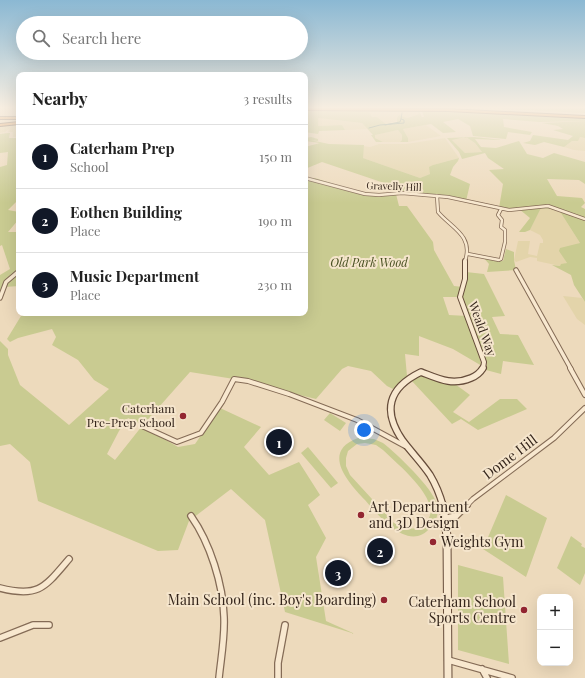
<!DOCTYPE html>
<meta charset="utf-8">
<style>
:root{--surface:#fff;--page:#f2f2f2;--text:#222;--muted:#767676;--line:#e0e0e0;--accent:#111827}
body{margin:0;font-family:"Playfair Display",serif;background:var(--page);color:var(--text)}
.controls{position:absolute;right:12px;bottom:12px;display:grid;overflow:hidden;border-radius:8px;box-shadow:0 4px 16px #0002}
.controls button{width:36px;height:36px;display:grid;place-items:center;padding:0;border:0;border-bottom:1px solid var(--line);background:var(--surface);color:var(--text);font:20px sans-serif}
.you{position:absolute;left:364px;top:430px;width:14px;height:14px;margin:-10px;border:3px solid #fff;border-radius:50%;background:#1a73e8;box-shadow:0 0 0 6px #1a73e833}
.badge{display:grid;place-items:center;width:26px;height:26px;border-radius:50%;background:var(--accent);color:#fff;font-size:13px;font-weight:700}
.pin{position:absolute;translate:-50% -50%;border:2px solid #fff;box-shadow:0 1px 4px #0006}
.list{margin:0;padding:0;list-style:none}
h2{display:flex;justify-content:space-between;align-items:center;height:52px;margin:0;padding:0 16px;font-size:17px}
h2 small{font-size:13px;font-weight:400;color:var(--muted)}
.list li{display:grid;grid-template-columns:26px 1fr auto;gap:12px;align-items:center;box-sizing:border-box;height:64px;padding:0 16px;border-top:1px solid var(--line)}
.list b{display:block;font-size:15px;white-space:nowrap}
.list p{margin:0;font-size:13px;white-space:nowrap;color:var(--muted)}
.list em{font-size:13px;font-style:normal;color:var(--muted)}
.icon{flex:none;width:22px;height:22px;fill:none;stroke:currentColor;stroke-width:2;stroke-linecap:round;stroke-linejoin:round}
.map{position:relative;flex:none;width:585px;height:678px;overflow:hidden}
.search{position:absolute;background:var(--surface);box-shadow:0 4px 16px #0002;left:16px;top:16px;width:292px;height:44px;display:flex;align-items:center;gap:10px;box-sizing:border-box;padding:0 14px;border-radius:22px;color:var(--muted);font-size:15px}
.panel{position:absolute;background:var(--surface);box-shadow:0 4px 16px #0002;left:16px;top:72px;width:292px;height:244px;border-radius:8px}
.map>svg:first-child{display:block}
</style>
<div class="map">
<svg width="585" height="678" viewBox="0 0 585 678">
<rect width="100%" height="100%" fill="#eddabc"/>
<path fill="#e3d4aa" d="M369 111 418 112 419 114 386 124 377 117H372Z
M318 118 362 123 367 129 345 130 342 125 318 126Z
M19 125V137H13V132H8L10 128 5 132 0 133V126Z
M426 125 441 136 408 142V138L403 129Z
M398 130 402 135V140L400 142H383L375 138 374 135Z
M466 137 475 143 482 152 465 153 452 140Z
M580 137 585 138V151L574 150 564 147 572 141Z
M445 138 459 158 433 165 430 174 420 178 363 158V146L370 147 379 144H406Z
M541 208 559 210 580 243 560 251 567 263 560 266 537 261V258L530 257 516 262 514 260 518 241H530L528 254 537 256 540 243H543V240L540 235 530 230Z
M563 296 582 298 585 302V325L577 319Z"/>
<path fill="#c9cb91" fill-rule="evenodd" d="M585 108V113L501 109 502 108Z
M305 110 419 111 422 117H424L422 111 585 118V121L540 122 503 119 504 127 532 132 530 135 508 132 506 139 473 136 470 126 458 119 443 122 456 132 443 133 431 124 403 129 408 138V142H400L402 140V135L398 130 375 135V138L383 142H376L371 135H373L362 123 318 118V126L342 125 345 130 319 131 318 134 305 132ZM369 111 418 112 419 114 407 118 399 115 397 118V122L386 124 377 117H372Z
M585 121V138L580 137 578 141H572L564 147 544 142 535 145 523 143 530 141 533 135 568 140 573 136 553 130 563 129 558 126 542 123Z
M8 133H10L9 138H19V199L8 210 19 212V219L8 232H19V286L5 287 0 298V275L10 269 2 245 0 246V167L7 165 8 152 0 153V134Z
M311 137 318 139V141L310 140 329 144 364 145 363 158 420 178 430 174 429 167 433 165 459 158 458 161 453 167 450 175 470 184 466 201 448 197 407 193 396 187 322 162 305 169V147L320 143 305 141V139H307L305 138Z
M474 137 503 140 475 139 481 147 496 148 519 141 527 154 543 158 554 153 585 162V184L579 180 547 179 557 196 582 198 585 203 581 207 585 209V302L574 285 571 275 552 265 560 266 561 264 567 263 559 251 560 248 580 243 559 210 541 208 530 230 525 232H519L530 218 519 209 509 210 499 208 503 184 489 170 504 169 488 158 485 153 462 159 459 152 447 138ZM466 137 475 143 482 152 465 153 452 140Z
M315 178C341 186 368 197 396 194L399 206H407L433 242 434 250 454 286 463 287 460 297H443L449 315 467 316 482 366 453 349 419 336V356L405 354 407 376 393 389 387 386 371 371 348 366 342 369 316 399 234 379 190 372 143 425 128 418 119 431 107 454 115 460 142 426 178 447 195 444 220 408 261 427 244 447 269 475 299 462 320 495 308 505 326 538 316 557 326 621 355 634 285 612 265 520 231 489 189 521 178 550 158 551 38 501 30 462 10 444 0 446V341L8 349V355L20 385 69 425 109 389 94 380 78 360 52 345 56 337 52 329 18 338 10 342 7 339 21 316 35 313H305V181Z
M506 249 514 252V260L516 270 487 272 489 264 483 257 503 261Z
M466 272 484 274 505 316 492 317 500 334 518 335 534 365 503 361 501 374 486 370 487 364 461 297 464 290Z
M421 374 447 384H455L470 395 453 412 469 422 500 399H517L527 409 478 430 461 419 452 424 410 379Z
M330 413 346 423 340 431 324 420Z
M358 438 374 439 383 443C397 454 432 487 437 504 439 513 437 520 431 527 409 554 379 516 365 500 349 483 320 452 358 438ZM365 443 376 445 383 450C396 463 454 509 420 526 412 531 402 528 394 523L350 475 346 466V458L348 451 357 444Z
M308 447 338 483 331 488 301 453Z
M506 495 547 518 526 577 483 549Z
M571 536 582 544 581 546 585 548V573L580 585 557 568Z
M458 565 503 577 509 664 458 650Z"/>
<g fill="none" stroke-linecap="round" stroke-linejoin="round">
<path stroke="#688b7f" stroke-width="1" d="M385 125 400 122 401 119
M369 128 380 125 404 123V120L401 119 402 113"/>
<g stroke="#846b56" stroke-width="4">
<path id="street-far3" d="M305 178 365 194 379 195 402 193 448 197 509 210 548 206 585 219
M437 196 438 212C450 227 474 235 465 261
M468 254 499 260 501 259 505 242V230L501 227 502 220 498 215 501 209"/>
</g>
<g stroke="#846b56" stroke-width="5.5">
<path id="street-far2" d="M516 270 571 369
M0 298 6 282 19 271"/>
</g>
<g stroke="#846b56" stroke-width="6">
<path id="street-far1" d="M570 368 585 395
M142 426 177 442 201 433 222 402 234 379 248 381 289 394 357 420 405 446
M466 506 473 499 554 438 585 408"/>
</g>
<g stroke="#846b56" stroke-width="8">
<path id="street" d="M191 516C210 543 223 584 224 617 225 637 221 658 219 678
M447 518 456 516 467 505
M0 588C39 598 45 587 69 559
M0 638 33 625H49
M448 660 512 678
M482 669 487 678
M278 678V663L285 625"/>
</g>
<g stroke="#664c3a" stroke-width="6">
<path id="secondary-far2" d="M465 261V279L460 297 484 362 483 369"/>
</g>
<g stroke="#664c3a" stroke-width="8">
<path id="secondary-far1" d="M443 506C440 495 436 485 430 475 422 463 412 453 403 441 382 411 388 388 421 372 439 379 452 386 471 378 476 376 480 373 483 368"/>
</g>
<g stroke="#664c3a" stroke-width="9">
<path id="secondary" d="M443 505 447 536 448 678"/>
</g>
<g stroke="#523a2b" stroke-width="2">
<path id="highway" d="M305 108 448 109 585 116V118L448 111 305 110Z
M0 117H19V119H0Z
M19 122V124L0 126V124Z"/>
</g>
<use href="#street-far3" stroke="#f8e8cf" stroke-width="2.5"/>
<use href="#street-far2" stroke="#f8e8cf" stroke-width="3.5"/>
<use href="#street-far1" stroke="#f8e8cf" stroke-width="4"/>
<use href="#street" stroke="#f8e8cf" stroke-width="5.5"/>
<use href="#secondary-far2" stroke="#f8e8cf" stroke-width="4"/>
<use href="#secondary-far1" stroke="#f8e8cf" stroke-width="5.5"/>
<use href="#secondary" stroke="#f8e8cf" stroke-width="7"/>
<use href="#highway" fill="#de914b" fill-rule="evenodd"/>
</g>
<linearGradient id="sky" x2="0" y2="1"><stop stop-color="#8bb8d3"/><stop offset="0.53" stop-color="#f7eee1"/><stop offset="1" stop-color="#f7eee1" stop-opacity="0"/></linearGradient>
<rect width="585" height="203" fill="url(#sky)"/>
<g fill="#932631" stroke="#f5e5cc" stroke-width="1.5">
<circle cx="183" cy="416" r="4"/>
<circle cx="361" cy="515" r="4"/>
<circle cx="433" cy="542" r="4"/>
<circle cx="384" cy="600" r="4"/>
<circle cx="524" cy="610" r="4"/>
</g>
<g text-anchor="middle" stroke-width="4" stroke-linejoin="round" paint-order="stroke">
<g font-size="10" fill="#34251b" stroke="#f5e5cc">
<text transform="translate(394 186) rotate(2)" y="4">Gravelly Hill</text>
</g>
<g font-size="12" font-style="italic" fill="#485021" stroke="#f5e5cc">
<text x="369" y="267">Old Park Wood</text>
</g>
<g font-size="12" fill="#34251b" stroke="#f5e5cc">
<text transform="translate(482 329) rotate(70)" y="4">Weald Way</text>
</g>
<g font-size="12" fill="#34251b" stroke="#f5e5cc" text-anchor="end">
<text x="175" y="413">Caterham<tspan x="175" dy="14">Pre-Prep School</tspan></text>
</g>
<g font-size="14" fill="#34251b" stroke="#f5e5cc">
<text transform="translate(510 457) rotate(-37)" y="5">Dome Hill</text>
</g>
<g font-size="14" fill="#34251b" stroke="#f5e5cc" text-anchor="start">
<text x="369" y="512">Art Department<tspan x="369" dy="16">and 3D Design</tspan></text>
<text x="441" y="547">Weights Gym</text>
<text x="376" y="605" text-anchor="end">Main School (inc. Boy's Boarding)</text>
<text x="516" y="607" text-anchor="end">Caterham School<tspan x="516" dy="16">Sports Centre</tspan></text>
</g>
</g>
</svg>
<div class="controls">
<button>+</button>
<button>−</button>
</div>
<div class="you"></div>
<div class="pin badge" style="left:279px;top:442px">1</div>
<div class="pin badge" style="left:380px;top:551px">2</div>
<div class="pin badge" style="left:338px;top:573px">3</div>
<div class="search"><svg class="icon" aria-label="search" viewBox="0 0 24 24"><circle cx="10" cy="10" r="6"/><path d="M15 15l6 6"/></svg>Search here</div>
<section class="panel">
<h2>Nearby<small>3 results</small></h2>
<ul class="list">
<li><span class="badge">1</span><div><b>Caterham Prep</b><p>School</p></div><em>150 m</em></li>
<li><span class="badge">2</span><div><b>Eothen Building</b><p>Place</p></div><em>190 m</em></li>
<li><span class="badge">3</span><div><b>Music Department</b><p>Place</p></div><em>230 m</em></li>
</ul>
</section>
</div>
